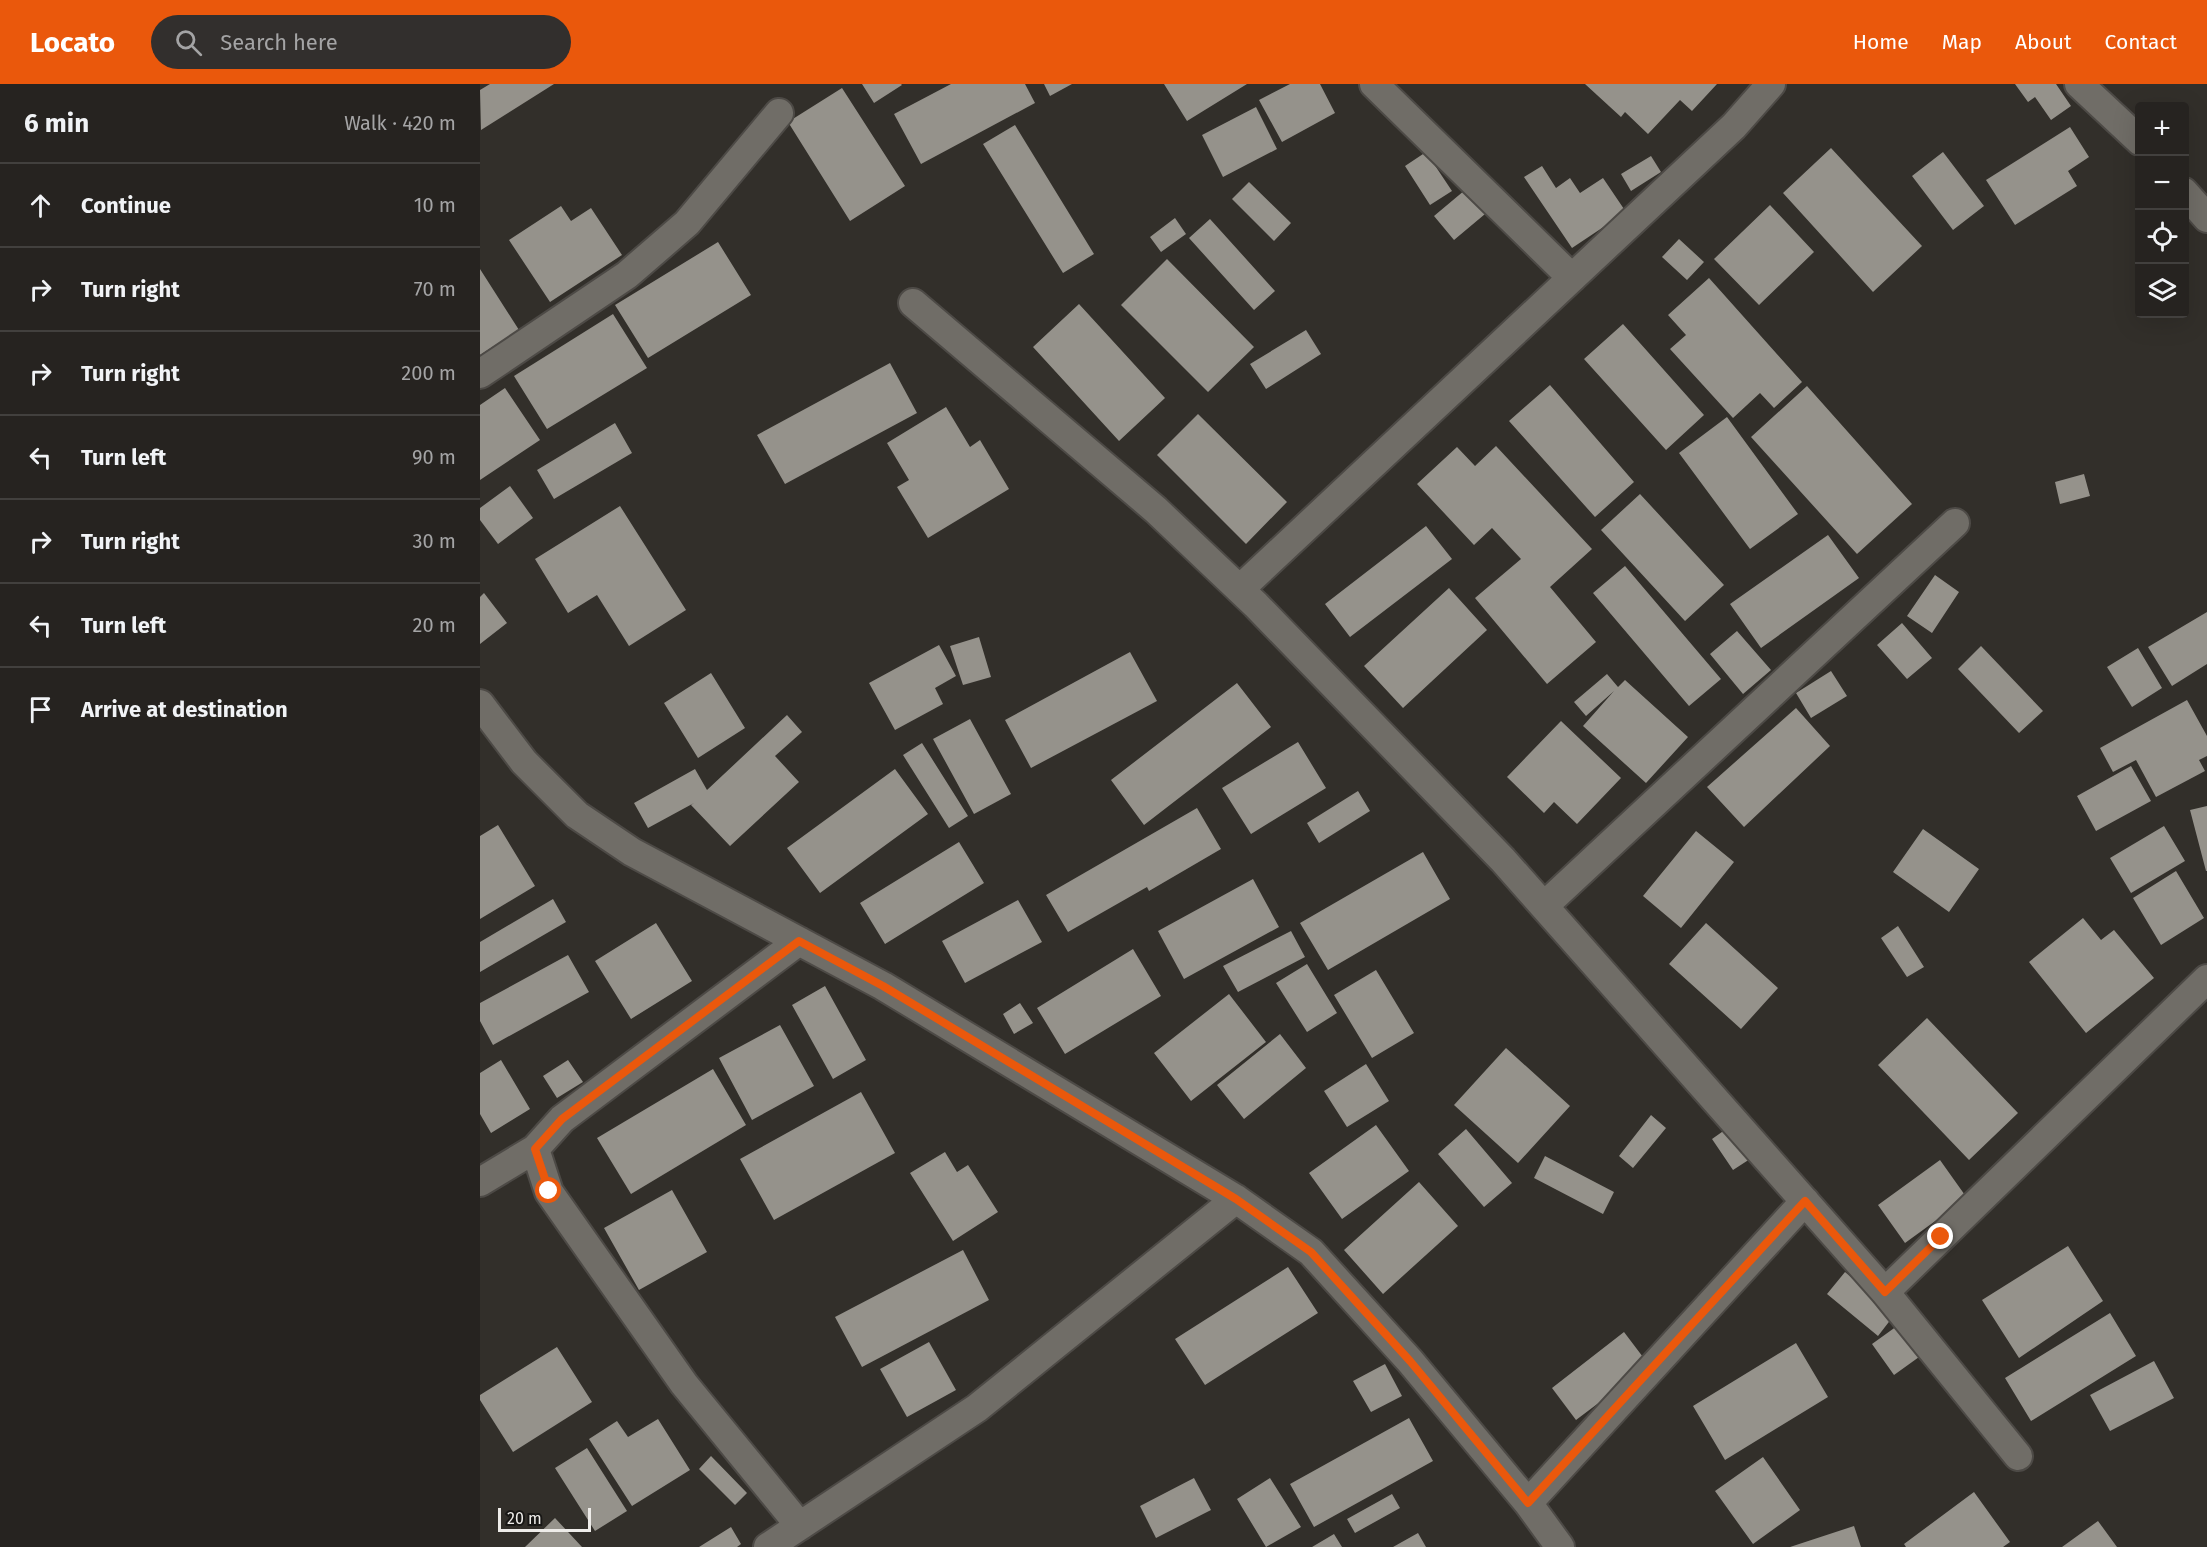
<!DOCTYPE html>
<meta charset="utf-8">
<style>
:root{--surface:#262320;--page:#322f2d;--text:#f1f3f6;--muted:#a4a4a5;--line:#42403e;--accent:#ea580c}
body{margin:0;font-family:"Fira Sans",sans-serif;background:var(--page);color:var(--text)}
.controls{position:absolute;right:18px;top:18px;display:grid;overflow:hidden;border-radius:6px;box-shadow:0 6px 24px #0002}
.controls button{width:54px;height:54px;display:grid;place-items:center;padding:0;border:0;border-bottom:2px solid var(--line);background:var(--surface);color:var(--text);font:30px sans-serif}
.scale{position:absolute;left:18px;bottom:15px;width:93px;box-sizing:border-box;padding-left:6px;border:3px solid #eeece9;border-top:0;font-size:16px;line-height:21px;white-space:nowrap;color:#eeece9;-webkit-text-stroke:4px #181715;paint-order:stroke}
.stop{position:absolute;width:18px;height:18px;margin:-14px;border:4px solid #ea580c;border-radius:50%;background:#fff}
.stop.end{background:#ea580c;border-color:#fff;box-shadow:0 2px 6px #0008}
.list{margin:0;padding:0;list-style:none}
h2{display:flex;justify-content:space-between;align-items:center;height:78px;margin:0;padding:0 24px;font-size:26px}
h2 small{font-size:20px;font-weight:400;color:var(--muted)}
.list li{display:grid;grid-template-columns:39px 1fr auto;gap:18px;align-items:center;box-sizing:border-box;height:84px;padding:0 24px;border-top:2px solid var(--line)}
.list b{display:block;font-size:22px;white-space:nowrap}
.list em{font-size:20px;font-style:normal;color:var(--muted)}
.icon{flex:none;width:33px;height:33px;fill:none;stroke:currentColor;stroke-width:2;stroke-linecap:round;stroke-linejoin:round}
.map{position:relative;flex:none;width:1727px;height:1463px;overflow:hidden}
header{display:flex;align-items:center;gap:36px;box-sizing:border-box;height:84px;padding:0 30px;background:var(--accent);color:#fff}
header strong{font-size:28px}
nav{display:flex;gap:33px;margin-inline-start:auto;font-size:21px}
.search{width:420px;height:54px;background:var(--page);display:flex;align-items:center;gap:15px;box-sizing:border-box;padding:0 21px;border-radius:33px;color:var(--muted);font-size:22px}
main{display:flex}
aside{flex:1;background:var(--surface)}
.map>svg:first-child{display:block}
</style>
<header>
<strong>Locato</strong>
<div class="search"><svg class="icon" aria-label="search" viewBox="0 0 24 24"><circle cx="10" cy="10" r="6"/><path d="M15 15l6 6"/></svg>Search here</div>
<nav><a>Home</a><a>Map</a><a>About</a><a>Contact</a></nav>
</header>
<main>
<aside>
<h2>6 min<small>Walk · 420 m</small></h2>
<ul class="list">
<li><svg class="icon" aria-label="ahead" viewBox="0 0 24 24"><path d="M12 20V5M6 11l6-6 6 6"/></svg><div><b>Continue</b></div><em>10 m</em></li>
<li><svg class="icon" aria-label="right" viewBox="0 0 24 24"><path d="M7 20v-9h11M14 6l5 5-5 5"/></svg><div><b>Turn right</b></div><em>70 m</em></li>
<li><svg class="icon" aria-label="right" viewBox="0 0 24 24"><path d="M7 20v-9h11M14 6l5 5-5 5"/></svg><div><b>Turn right</b></div><em>200 m</em></li>
<li><svg class="icon" aria-label="left" viewBox="0 0 24 24"><path d="M17 20v-9H6M10 6l-5 5 5 5"/></svg><div><b>Turn left</b></div><em>90 m</em></li>
<li><svg class="icon" aria-label="right" viewBox="0 0 24 24"><path d="M7 20v-9h11M14 6l5 5-5 5"/></svg><div><b>Turn right</b></div><em>30 m</em></li>
<li><svg class="icon" aria-label="left" viewBox="0 0 24 24"><path d="M17 20v-9H6M10 6l-5 5 5 5"/></svg><div><b>Turn left</b></div><em>20 m</em></li>
<li><svg class="icon" aria-label="arrive" viewBox="0 0 24 24"><path d="M6 21V4h12l-3 4 3 4H6"/></svg><div><b>Arrive at destination</b></div></li>
</ul>
</aside>
<div class="map">
<svg width="1727" height="1463" viewBox="0 0 1727 1463">
<rect width="100%" height="100%" fill="#322f2a"/>
<path fill="#95928b" d="M10 0H74L1 46 0 6Z
M382 0H421L422 1 394 19Z
M471 0H545L555 19 441 80 414 30Z
M564 0H592L570 12Z
M684 0H767L707 37Z
M810 0H840L855 29 802 58 779 16Z
M1105 0H1237L1212 27 1200 16 1168 50 1145 28 1141 33Z
M1535 0H1576L1591 22 1571 36 1555 13 1548 18Z
M362 4 425 102 370 137 308 38Z
M776 23 797 65 743 93 722 51Z
M535 41 614 170 583 189 503 60Z
M1590 43 1609 73 1588 87 1597 102 1535 141 1506 96Z
M1351 64 1442 162 1393 208 1303 109Z
M946 68 972 107 950 121 925 82Z
M1463 68 1504 122 1473 146 1432 92Z
M1171 72 1181 88 1151 107 1141 90Z
M1062 82 1076 104 1090 94 1100 109 1123 94 1146 128 1092 164 1044 93Z
M769 98 811 139 794 157 752 115Z
M991 101 1011 125 974 156 954 132Z
M1290 121 1334 168 1279 221 1234 175Z
M81 122 91 137 111 124 142 171 70 218 29 156Z
M695 134 706 150 681 168 670 153Z
M730 135 795 207 774 226 709 154Z
M1199 155 1224 178 1207 196 1182 173Z
M238 158 271 211 168 274 135 221Z
M687 175 774 263 728 308 641 221Z
M0 185 39 246 0 271Z
M1229 194 1322 298 1294 324 1280 309 1253 334 1190 265 1206 251 1188 231Z
M599 220 685 314 639 357 553 263Z
M133 230 167 284 67 345 34 292Z
M1143 240 1224 331 1186 366 1104 275Z
M826 246 841 270 786 305 770 280Z
M410 279 437 329 305 400 277 351Z
M1070 301 1154 398 1115 433 1029 337Z
M1327 302 1432 420 1377 470 1271 353Z
M25 304 60 356 0 396V321Z
M466 323 490 363 500 356 529 405 448 454 417 403 429 396 407 359Z
M718 330 807 418 766 460 677 371Z
M1247 333 1318 430 1270 465 1199 369Z
M135 339 152 369 74 415 57 386Z
M1016 362 1112 465 1070 503 1116 558 1067 600 995 514 1041 475 1012 444 994 461 937 400 977 363 995 382Z
M1604 390 1610 412 1580 420 1575 398Z
M30 402 53 434 18 460 0 436V424Z
M1160 410 1244 501 1205 537 1121 446Z
M140 422 206 526 149 562 117 511 88 529 55 475Z
M946 442 972 475 870 553 845 520Z
M1348 451 1379 494 1281 564 1250 520Z
M1145 482 1241 595 1209 622 1113 509Z
M1455 491 1479 508 1452 549 1427 532Z
M969 504 1007 546 923 624 884 582Z
M4 509 27 539 0 560V513Z
M1727 528V580L1692 602 1668 563Z
M1422 539 1452 574 1427 595 1397 561Z
M1257 547 1291 586 1263 610 1230 570Z
M499 553 511 593 483 601 470 562Z
M459 561 476 592 455 604 463 620 415 646 389 599Z
M1501 562 1563 627 1539 649 1478 585Z
M1658 564 1682 604 1652 623 1627 583Z
M650 568 677 617 551 684 525 636Z
M1351 587 1367 612 1331 634 1316 609Z
M231 589 265 644 218 674 184 619Z
M1127 590 1138 603 1145 596 1208 653 1166 699 1103 642 1134 607 1106 632 1094 618Z
M757 599 791 643 664 741 631 696Z
M1707 616 1727 652V672L1719 676 1725 687 1676 713 1656 676 1633 688 1620 664Z
M1316 624 1350 662 1264 743 1227 703Z
M307 631 322 648 295 672 319 698 250 762 211 721 214 719 168 744 154 719 215 685 227 706Z
M490 635 531 710 494 730 453 655Z
M1081 637 1141 694 1097 740 1074 718 1064 729 1027 693Z
M818 658 846 704 771 750 742 704Z
M442 659 488 732 469 744 423 671Z
M1651 682 1671 717 1616 747 1597 712Z
M415 685 448 730 340 809 307 764Z
M878 707 890 727 839 759 827 739Z
M1727 722V787H1726L1710 726Z
M717 724 741 765 669 807 667 803 588 848 566 811Z
M18 741 55 802 0 835V752Z
M1684 742 1705 777 1651 809 1630 774Z
M1443 745 1499 785 1469 828 1413 788Z
M1216 747 1254 778 1201 844 1163 812Z
M479 758 504 799 405 860 380 819Z
M943 768 970 815 848 886 820 839Z
M1696 787 1724 834 1681 861 1653 814Z
M773 795 799 843 704 895 678 847Z
M73 815 86 838 0 888V858Z
M538 816 562 858 485 899 462 857Z
M1603 834 1621 856 1634 846 1674 894 1606 949 1549 878Z
M176 839 212 897 151 935 115 877Z
M1226 839 1298 904 1261 945 1189 880Z
M1418 842 1444 883 1427 893 1401 854Z
M811 847 825 873 758 908 743 882Z
M653 865 681 912 585 970 557 924Z
M88 871 109 908 13 961 0 937V919Z
M827 880 857 929 827 948 796 899Z
M896 886 934 949 892 974 854 911Z
M345 902 386 976 353 995 312 921Z
M749 910 786 958 711 1017 674 969Z
M540 919 553 939 534 950 523 930Z
M1447 934 1538 1029 1489 1076 1398 981Z
M300 941 334 1002 272 1036 239 974Z
M800 950 826 984 764 1035 737 1001Z
M1026 964 1090 1022 1038 1079 974 1021Z
M21 976 50 1025 11 1049 0 1030V989Z
M88 976 103 998 77 1014 63 992Z
M886 980 909 1017 867 1043 844 1007Z
M233 985 266 1041 151 1110 117 1054Z
M381 1008 415 1069 294 1136 260 1075Z
M1171 1031 1186 1044 1153 1084 1139 1072Z
M896 1041 929 1087 862 1135 829 1089Z
M1249 1043 1270 1075 1253 1086 1232 1055Z
M986 1045 1032 1099 1004 1123 958 1070Z
M465 1068 477 1088 488 1081 518 1128 473 1157 430 1089Z
M1065 1072 1134 1108 1123 1130 1054 1094Z
M1460 1076 1487 1114 1425 1159 1398 1121Z
M939 1098 978 1142 903 1210 864 1166Z
M192 1106 227 1168 159 1206 124 1144Z
M1588 1162 1623 1217 1539 1274 1502 1216Z
M483 1166 509 1216 382 1283 355 1233Z
M808 1183 838 1229 725 1301 695 1255Z
M1365 1188 1415 1230 1398 1252 1347 1210Z
M1630 1229 1656 1272 1551 1337 1525 1294Z
M1424 1237 1446 1268 1414 1291 1392 1260Z
M1144 1248 1169 1281 1096 1336 1072 1304Z
M449 1258 476 1306 427 1333 400 1285Z
M1316 1259 1348 1313 1245 1376 1213 1322Z
M77 1263 112 1318 33 1368 0 1316V1311Z
M1674 1277 1694 1314 1630 1347 1610 1311Z
M905 1280 922 1312 891 1328 873 1297Z
M929 1334 953 1377 834 1443 810 1400Z
M178 1335 210 1386 152 1422 109 1355 137 1337 148 1353Z
M107 1364 147 1427 115 1447 75 1384Z
M231 1372 267 1409 255 1421 219 1385Z
M1283 1373 1320 1426 1273 1460 1235 1407Z
M714 1394 731 1426 676 1454 660 1422Z
M790 1394 821 1443 786 1463 757 1415Z
M1494 1408 1530 1458 1523 1463H1426L1424 1460Z
M912 1410 920 1424 875 1449 867 1435Z
M75 1434 102 1463H45Z
M1618 1437 1637 1463H1582Z
M1374 1442 1381 1463H1310Z
M251 1443 261 1460 257 1463H219Z
M938 1449 946 1463H913Z
M854 1450 862 1463H832Z"/>
<g fill="none" stroke-linecap="round" stroke-linejoin="round">
<g stroke="#4d4a46" stroke-width="32">
<path id="minor" d="M894 0 1092 194
M1599 0 1660 57
M1704 108 1727 134
M433 219 676 426 776 521 1023 776 1405 1208 1538 1372
M0 290 147 191 207 139 299 29
M760 505 1254 42 1291 0
M0 620 44 678 97 731 152 768 403 902 756 1115 831 1168 930 1277 1048 1419 1080 1463
M1064 822 1475 439
M319 857 82 1035 55 1065 69 1108 204 1300 320 1442
M0 1098 55 1065
M1405 1208 1727 895
M1048 1419 1325 1117
M288 1463 497 1324 756 1115"/>
</g>
<use href="#minor" stroke="#706d67" stroke-width="28"/>
</g>
<g fill="none" stroke-linecap="round" stroke-linejoin="round">
<path stroke="#ea580c" stroke-width="8" d="M69 1107 55 1065 82 1035 319 857 403 902 756 1115 831 1168 930 1277 1048 1419 1325 1117 1405 1208 1461 1153"/>
</g>
</svg>
<div class="controls">
<button>+</button>
<button>−</button>
<button><svg class="icon" aria-label="locate" viewBox="0 0 24 24"><circle cx="12" cy="12" r="6"/><path d="M12 2v4M12 18v4M2 12h4M18 12h4"/></svg></button>
<button><svg class="icon" aria-label="layers" viewBox="0 0 24 24"><path d="M12 4l9 5-9 5-9-5zM3 14l9 5 9-5"/></svg></button>
</div>
<div class="scale">20 m</div>
<div class="stop" style="left:69px;top:1107px"></div>
<div class="stop end" style="left:1461px;top:1153px"></div>
</div>
</main>
